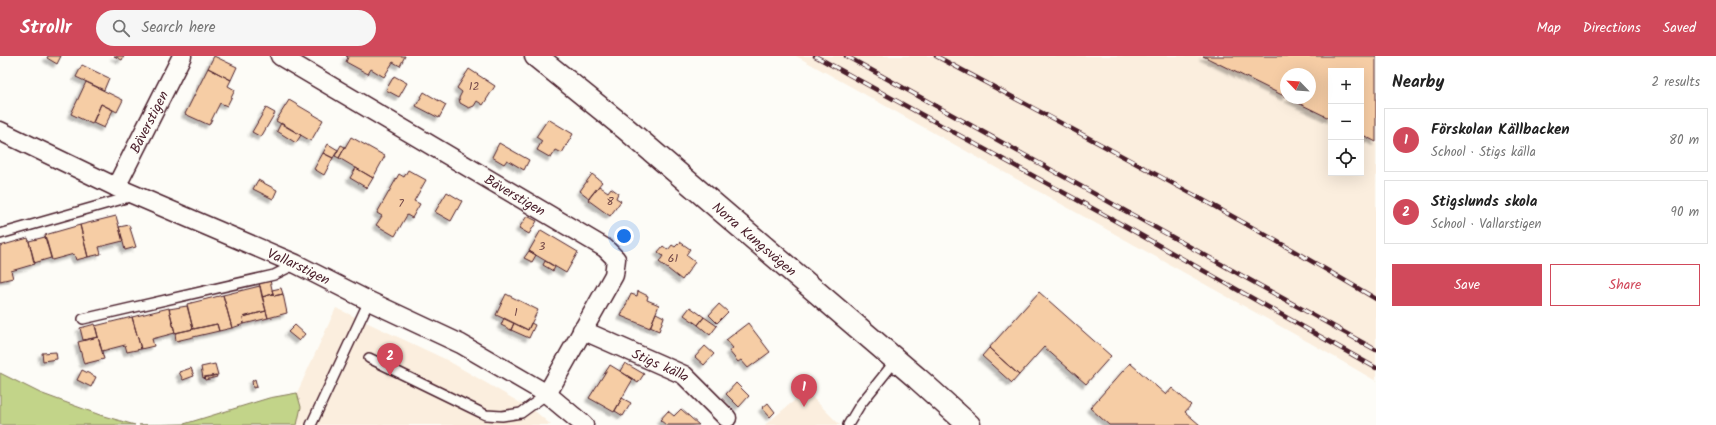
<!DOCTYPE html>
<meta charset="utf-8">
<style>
:root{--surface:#fff;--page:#f6f6f6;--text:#222;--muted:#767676;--line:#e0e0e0;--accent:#d1495b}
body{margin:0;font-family:Kalam,sans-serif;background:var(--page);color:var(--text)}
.controls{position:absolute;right:12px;top:12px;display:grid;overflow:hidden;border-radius:0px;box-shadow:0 4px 16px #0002}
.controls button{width:36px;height:36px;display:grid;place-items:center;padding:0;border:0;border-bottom:1px solid var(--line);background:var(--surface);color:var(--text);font:20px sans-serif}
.compass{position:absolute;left:1280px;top:12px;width:36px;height:36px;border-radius:50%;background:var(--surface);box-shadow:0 4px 16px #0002;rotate:295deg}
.you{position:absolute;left:624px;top:180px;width:14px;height:14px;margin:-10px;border:3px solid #fff;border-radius:50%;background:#1a73e8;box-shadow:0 0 0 6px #1a73e833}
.badge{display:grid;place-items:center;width:26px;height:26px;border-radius:50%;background:var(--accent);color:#fff;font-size:13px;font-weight:700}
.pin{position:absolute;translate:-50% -33px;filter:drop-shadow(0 1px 2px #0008)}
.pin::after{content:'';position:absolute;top:21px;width:14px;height:12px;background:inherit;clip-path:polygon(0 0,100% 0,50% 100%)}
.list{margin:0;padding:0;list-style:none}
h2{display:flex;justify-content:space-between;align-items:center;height:52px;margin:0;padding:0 16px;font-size:17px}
h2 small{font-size:13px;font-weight:400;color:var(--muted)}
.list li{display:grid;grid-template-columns:26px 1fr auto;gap:12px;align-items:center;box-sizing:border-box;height:64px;margin:0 8px 8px;padding:0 8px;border:1px solid var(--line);border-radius:0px}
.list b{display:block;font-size:15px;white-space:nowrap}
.list p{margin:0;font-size:13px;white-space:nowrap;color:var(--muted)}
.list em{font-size:13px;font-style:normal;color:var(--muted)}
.actions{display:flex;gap:8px;padding:12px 16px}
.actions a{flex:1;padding:9px 0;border:1px solid var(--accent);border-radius:0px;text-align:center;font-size:14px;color:var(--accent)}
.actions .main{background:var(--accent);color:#fff}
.icon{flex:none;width:22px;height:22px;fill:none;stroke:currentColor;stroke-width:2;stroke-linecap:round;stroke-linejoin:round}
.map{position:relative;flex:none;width:1376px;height:369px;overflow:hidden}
header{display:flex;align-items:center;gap:24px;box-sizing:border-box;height:56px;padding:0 20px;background:var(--accent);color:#fff}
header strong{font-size:19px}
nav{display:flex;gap:22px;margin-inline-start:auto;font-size:14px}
.search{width:280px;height:36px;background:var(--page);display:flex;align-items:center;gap:10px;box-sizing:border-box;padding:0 14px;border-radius:22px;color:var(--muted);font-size:15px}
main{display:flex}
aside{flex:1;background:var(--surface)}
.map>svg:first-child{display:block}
</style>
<header>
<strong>Strollr</strong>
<div class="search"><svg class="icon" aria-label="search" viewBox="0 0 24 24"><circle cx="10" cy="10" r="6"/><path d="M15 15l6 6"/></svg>Search here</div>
<nav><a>Map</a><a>Directions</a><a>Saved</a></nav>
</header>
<main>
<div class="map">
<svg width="1376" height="369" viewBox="0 0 1376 369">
<defs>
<filter id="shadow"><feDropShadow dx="-3.5" dy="3.5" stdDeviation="1" flood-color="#0004"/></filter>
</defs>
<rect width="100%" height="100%" fill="#fdfcf7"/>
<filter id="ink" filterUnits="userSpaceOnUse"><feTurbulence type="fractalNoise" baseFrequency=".025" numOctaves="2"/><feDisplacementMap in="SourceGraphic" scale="8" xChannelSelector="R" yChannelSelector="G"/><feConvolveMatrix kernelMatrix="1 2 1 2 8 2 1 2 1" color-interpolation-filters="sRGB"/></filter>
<g filter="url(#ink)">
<path fill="#fbeede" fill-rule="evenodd" d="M796 0H1376V325L1312 288ZM1331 15H1361V117H1331ZM1286 18H1310V42H1286Z
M336 252 445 303 536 356 551 369H297L301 351 297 337Z
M806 335 840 369H765L767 367Z"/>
<path fill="#c2d489" stroke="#867a5a" d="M0 317 40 337 100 359 135 369H0Z
M297 337 301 351 297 369H139L184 368 269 342Z"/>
<path fill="#f6cda5" stroke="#4a1f2b" filter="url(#shadow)" d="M48 0H61L57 8 47 2Z
M114 0H124L122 4Z
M214 0 237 11 231 24 208 12Z
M346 0H405L400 10 393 6 384 21 371 13 368 18 346 6 348 1Z
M1203 0H1376V86L1361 78V15H1331V63L1288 42H1310V18H1286V41Z
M82 9 109 22 104 34 76 21Z
M208 12 231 24 228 30 235 34 227 50 220 47 209 69 185 58Z
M469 13 495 30 483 49 477 45 474 50 469 52 460 47 459 42 462 36 457 32Z
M394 20 407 27 399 41 386 34Z
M86 26 123 44 117 56 101 48 92 68 71 58Z
M424 36 446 49 439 62 416 50Z
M289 44 323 64 311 85 276 65Z
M101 48 113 54 104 72 93 67Z
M266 52 275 57 261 81 252 76Z
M548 63 573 78 562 97 556 94 551 102 537 94 542 85 536 81Z
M281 67 301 79 296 87 277 75Z
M351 81 385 100 373 122 339 102Z
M499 87 529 104 524 114 507 104 504 108 492 101Z
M328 88 338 94 333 102 323 97Z
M341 89 345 91 339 102 335 100Z
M323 97 333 102 324 119 314 113Z
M356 112 373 122 367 132 350 122Z
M408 114 426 124 414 145 420 148 412 162 407 159 395 180 376 169 382 160 377 157 399 118 404 121Z
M592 118 602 126 589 142 580 135Z
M258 124 277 134 273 143 253 133Z
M599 130 608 136 611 132 618 137 616 142 621 145 610 160 588 144Z
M447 136 462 145 451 165 435 156Z
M116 160 123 185 99 191 101 198 88 201 80 169Z
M527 160 537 165 529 178 519 172Z
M80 169 88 201 76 204 74 198 52 204 45 179Z
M129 169 136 191 125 194 119 171Z
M541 174 578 196 566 217 529 195Z
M45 181 51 202 34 207 29 185Z
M28 182 35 208 11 215 13 222 0 225V190Z
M680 186 690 193 686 199 695 206 682 224 659 206 663 200 658 196 663 190 668 194 672 189 675 191Z
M529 195 536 199 532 206 524 202Z
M545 205 555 211 553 215 543 209Z
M270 224 273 238 262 241 259 226Z
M260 230 266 255 243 261 244 268 232 272 223 239Z
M281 232 283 238 274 240 272 234Z
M638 235 648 240 647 244 659 249 650 272 621 260 631 238 637 240Z
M1039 236 1111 300 1086 328 1044 291 1019 319 989 292Z
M273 238 274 240 283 238 287 257 268 262 262 241Z
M506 238 538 254 528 274 496 259Z
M223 239 232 272 219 275 217 268 193 273 187 248Z
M719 248 728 256 717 267 709 259Z
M187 250 193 273 175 277 169 253Z
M690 251 704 261 698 269 684 259Z
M169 252 175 277 152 283 154 290 141 293 132 261Z
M266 255 268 262 244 268 243 261Z
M656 257 664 261 659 275 650 271Z
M132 261 141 293 127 296 125 289 102 295 95 270Z
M704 261 717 270 710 279 698 269Z
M504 262 514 267 511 274 501 269Z
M514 267 528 274 531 267 535 269 529 282 511 274Z
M748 267 770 296 748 312 741 304 738 306 729 295 733 292 726 284Z
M95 268 98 281 83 284 80 272Z
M217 268 219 275 176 285 175 277Z
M295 269 305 278 299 285 288 276Z
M98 281 104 303 84 308 78 286Z
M705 290 714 298 704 309 695 301Z
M989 292 1019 319 1012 327 982 300Z
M56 296 57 303 43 305 42 297Z
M625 307 644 318 638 327 620 315Z
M1130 307 1166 339 1172 332 1191 349 1185 356 1200 369H1109L1090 352Z
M215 308 218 319 203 322 201 311Z
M610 309 633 323 614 356 589 342Z
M191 312 194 320 183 324 179 316Z
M82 314 96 321 91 331 77 324Z
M216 319 217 321 205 324 204 321Z
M255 323 257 331 253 332 252 325Z
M736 327 749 340 739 351 726 338Z
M622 342 631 347 623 360 615 355Z
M768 347 775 356 770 361 762 352Z
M681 353 699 369H666L660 364 668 355 674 360Z"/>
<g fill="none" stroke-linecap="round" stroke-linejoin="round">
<g stroke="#4a1f2b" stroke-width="12">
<path id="lane" d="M0 178 133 140
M83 263 274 219 296 208
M369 302 486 359 502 360 521 357 547 338
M311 369 369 245
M848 369 860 349 896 304"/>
</g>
<g stroke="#4a1f2b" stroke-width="21">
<g id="street">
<path id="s1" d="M280 0 605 192 616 203 614 219 547 338"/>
<path id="s2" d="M0 75 116 131 296 208 369 245 461 288 547 338 584 369"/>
<path id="s3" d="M116 131 182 0"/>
<path id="s4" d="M582 274 684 319 727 362"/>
</g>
</g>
<g stroke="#4a1f2b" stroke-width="25">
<g id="secondary">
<path id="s5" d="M536 0 625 72 917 322 969 369"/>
</g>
</g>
<use href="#lane" stroke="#fdfcf7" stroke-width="9"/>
<use href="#street" stroke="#fdfcf7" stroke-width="18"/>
<use href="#secondary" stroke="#fdfcf7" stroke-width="22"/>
<g stroke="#4a1f2b" stroke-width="4.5">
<path id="rail" d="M815 0 1121 168 1376 312
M846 0 1376 294
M936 0C1083 79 1232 157 1376 243"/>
</g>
<use href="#rail" stroke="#fdfcf7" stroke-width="3" stroke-dasharray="9" stroke-linecap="butt"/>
</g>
</g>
<g text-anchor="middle" stroke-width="4" stroke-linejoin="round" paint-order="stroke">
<g font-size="12" fill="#754a4a">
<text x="474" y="34">12</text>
<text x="610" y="149">8</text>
<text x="401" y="151">7</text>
<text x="542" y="194">3</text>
<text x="673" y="206">61</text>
<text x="516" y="260">1</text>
</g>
<g font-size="14" fill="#4a1f2b" stroke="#fdfcf7">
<text dy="5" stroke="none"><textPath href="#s3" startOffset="73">Bäverstigen</textPath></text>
<text dy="5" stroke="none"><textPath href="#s1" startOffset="273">Bäverstigen</textPath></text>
<text dy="5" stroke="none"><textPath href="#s5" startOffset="285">Norra Kungsvägen</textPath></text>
<text dy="5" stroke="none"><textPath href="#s2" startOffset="328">Vallarstigen</textPath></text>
<text dy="5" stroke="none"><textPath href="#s4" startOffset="86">Stigs källa</textPath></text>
</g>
</g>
</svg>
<div class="controls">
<button>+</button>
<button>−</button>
<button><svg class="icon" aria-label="locate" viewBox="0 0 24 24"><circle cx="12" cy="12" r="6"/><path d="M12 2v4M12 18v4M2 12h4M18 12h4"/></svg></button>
</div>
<svg class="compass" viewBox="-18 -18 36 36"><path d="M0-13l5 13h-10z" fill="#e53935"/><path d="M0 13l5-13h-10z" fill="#767676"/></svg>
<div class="you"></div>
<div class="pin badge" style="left:804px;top:351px">1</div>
<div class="pin badge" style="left:390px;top:320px">2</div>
</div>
<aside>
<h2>Nearby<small>2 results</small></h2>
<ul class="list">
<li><span class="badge">1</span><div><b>Förskolan Källbacken</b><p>School · Stigs källa</p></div><em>80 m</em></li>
<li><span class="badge">2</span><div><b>Stigslunds skola</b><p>School · Vallarstigen</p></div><em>90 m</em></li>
</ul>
<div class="actions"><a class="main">Save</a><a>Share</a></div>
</aside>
</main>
